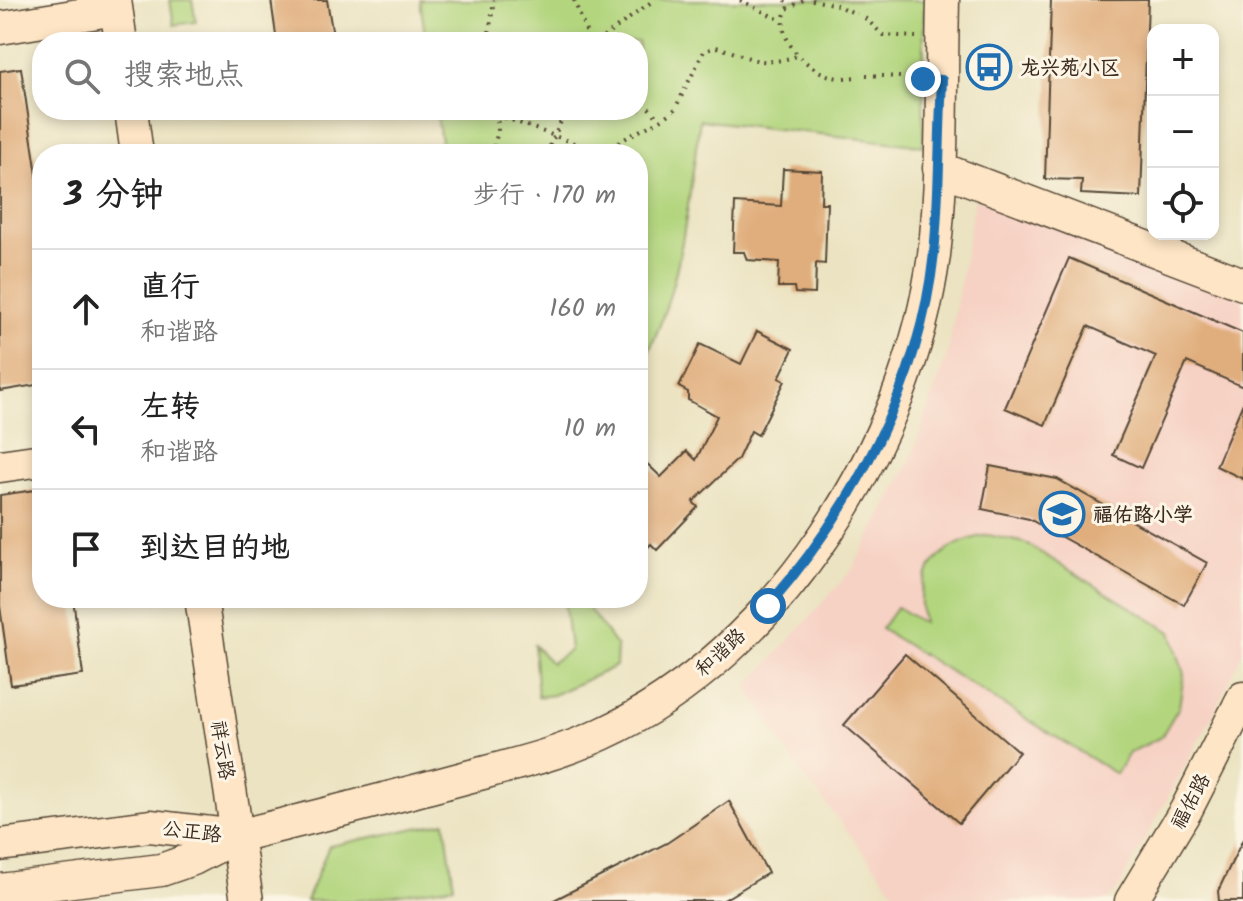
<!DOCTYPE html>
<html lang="zh">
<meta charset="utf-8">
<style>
:root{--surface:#fff;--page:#f6f6f6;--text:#222;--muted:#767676;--line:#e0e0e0}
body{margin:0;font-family:Kalam,"LXGW WenKai TC",sans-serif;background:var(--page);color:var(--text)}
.controls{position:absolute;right:24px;top:24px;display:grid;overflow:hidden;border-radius:16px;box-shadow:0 4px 12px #0003}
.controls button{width:72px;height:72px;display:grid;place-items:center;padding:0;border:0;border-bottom:2px solid var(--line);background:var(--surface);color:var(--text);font:40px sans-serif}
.stop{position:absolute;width:24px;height:24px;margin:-18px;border:6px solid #1f6fb2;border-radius:50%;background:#fff}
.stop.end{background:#1f6fb2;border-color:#fff;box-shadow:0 2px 8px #0008}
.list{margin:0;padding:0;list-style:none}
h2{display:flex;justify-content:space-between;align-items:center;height:104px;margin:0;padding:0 32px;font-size:34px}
h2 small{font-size:26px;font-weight:400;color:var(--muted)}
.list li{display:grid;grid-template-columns:52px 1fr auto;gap:24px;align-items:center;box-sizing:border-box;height:120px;padding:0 32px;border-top:2px solid var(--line)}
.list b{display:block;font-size:30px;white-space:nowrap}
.list p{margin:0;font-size:26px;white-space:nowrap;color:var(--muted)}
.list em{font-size:26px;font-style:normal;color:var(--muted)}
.icon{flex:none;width:44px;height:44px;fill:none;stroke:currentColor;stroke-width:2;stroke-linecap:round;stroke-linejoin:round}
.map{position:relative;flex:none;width:1243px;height:901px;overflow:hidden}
.search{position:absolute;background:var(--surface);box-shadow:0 4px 12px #0003;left:32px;top:32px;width:616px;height:88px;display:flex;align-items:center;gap:20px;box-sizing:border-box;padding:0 28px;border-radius:32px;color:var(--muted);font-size:30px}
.panel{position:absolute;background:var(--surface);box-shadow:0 4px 12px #0003;left:32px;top:144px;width:616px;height:464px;border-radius:32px}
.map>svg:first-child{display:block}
</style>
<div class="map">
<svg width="1243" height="901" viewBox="0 0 1243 901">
<rect width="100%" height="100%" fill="#fcf5e5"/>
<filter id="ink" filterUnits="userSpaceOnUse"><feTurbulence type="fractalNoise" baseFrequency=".0125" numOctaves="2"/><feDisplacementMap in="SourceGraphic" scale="16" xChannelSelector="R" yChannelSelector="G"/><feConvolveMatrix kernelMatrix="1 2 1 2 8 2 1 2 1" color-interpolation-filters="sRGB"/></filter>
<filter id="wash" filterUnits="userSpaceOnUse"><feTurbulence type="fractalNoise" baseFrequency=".006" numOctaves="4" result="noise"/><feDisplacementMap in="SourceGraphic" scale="32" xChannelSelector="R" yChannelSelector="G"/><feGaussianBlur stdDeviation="1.8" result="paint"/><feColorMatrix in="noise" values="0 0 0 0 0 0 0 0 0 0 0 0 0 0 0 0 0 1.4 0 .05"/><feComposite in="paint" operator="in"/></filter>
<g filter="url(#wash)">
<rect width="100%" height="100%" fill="#ebe3c1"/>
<path fill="#f6d2c4" d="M975 198 1243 299V651L1213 715 1118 889 1106 901H902L796 766 747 687 852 570 911 459 948 351Z"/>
<path fill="#b2d57e" stroke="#76804e" stroke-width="2" d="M170 0H192L196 22 174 25Z
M420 0H924L923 146 700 120C687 209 682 293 638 373V154H443L436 110H638V42H426Z
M988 535 1025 543 1171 632 1184 674 1179 707 1161 737 1129 753 1116 774 881 629 897 607 923 623C913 574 939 543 988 535Z
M564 598H581L617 647 616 666 553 695 538 697 534 645 551 663 570 650Z
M445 822 454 886 357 901H306L329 846Z"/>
<g id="blocks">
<path fill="#e0ad7c" d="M271 0H327L334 42H277Z
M1051 0H1148L1141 197 1081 194 1082 180 1045 179Z
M21 68 42 208V384L0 391V71Z
M783 169 822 171 821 203H827L825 264 816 263 815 294 795 293 794 287H778L779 262 747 260 744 252H733L735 203 781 206Z
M1069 258 1243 333V387L1187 362 1141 468 1113 455 1156 356 1088 326 1045 425 1005 408Z
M757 331 793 349 779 378 785 381 758 435 751 431 738 459 693 502 698 507 657 550 651 544 638 557V455L661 477 687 451 696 460 717 416 688 400V392L679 387 700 344 741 364Z
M1243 403V479L1216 466Z
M990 466 1057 479 1207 563 1184 605 1029 519 982 509Z
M42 489V598H73L83 675 11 685 0 606V495Z
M905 654 1019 752 959 823 844 725Z
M729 801 768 873 722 901H552L667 843Z
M1243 839V901H1219L1218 891Z"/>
</g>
</g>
<g filter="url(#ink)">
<use href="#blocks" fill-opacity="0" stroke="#554636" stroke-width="2"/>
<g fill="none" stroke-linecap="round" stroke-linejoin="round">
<g stroke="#554636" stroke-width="35">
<path id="secondary" d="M115 0 121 42
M0 28 116 9
M131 110 137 154
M939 168 1243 284
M0 466 42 460
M201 598 247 901
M0 845 150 826 237 836
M0 890 161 870 193 859 237 836C311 818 386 799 460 779 508 766 557 755 602 734 779 652 909 445 934 255 944 171 941 84 943 0
M1131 901 1186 810 1243 698"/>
</g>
<path stroke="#554636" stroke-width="4" stroke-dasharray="2 6" stroke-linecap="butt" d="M574 0 590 42
M740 0 782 21
M785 0 792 4
M803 0 787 9C771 39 812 75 839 78
M812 0 837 5
M842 8 857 14
M865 18 883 35 916 37
M488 40 538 42
M488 40 494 0
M597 42 654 0
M866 75 916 78
M844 78 859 77
M638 96 659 119
M497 115 604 154
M550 146 566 110
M492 154 498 131 497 110
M607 154C626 131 656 128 675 109L704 51 716 47C754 57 757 69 800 55"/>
<use href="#secondary" stroke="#fde5c5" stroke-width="32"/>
</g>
</g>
<g fill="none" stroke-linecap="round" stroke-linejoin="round" filter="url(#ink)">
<path stroke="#1f6fb2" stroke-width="10" d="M768 606C853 508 920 385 934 253 939 203 939 152 941 101L942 80 923 79"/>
</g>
<defs>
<g id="bus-ring" transform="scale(2.3)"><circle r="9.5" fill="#fcf5e5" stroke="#1f6fb2" stroke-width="1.5"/><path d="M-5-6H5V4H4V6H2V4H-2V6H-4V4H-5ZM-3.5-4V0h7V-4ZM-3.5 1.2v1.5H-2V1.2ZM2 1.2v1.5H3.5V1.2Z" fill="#1f6fb2"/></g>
<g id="school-ring" transform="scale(2.3)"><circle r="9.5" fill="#fcf5e5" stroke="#1f6fb2" stroke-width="1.5"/><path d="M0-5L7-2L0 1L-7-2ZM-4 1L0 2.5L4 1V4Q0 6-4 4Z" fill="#1f6fb2"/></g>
</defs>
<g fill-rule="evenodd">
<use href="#bus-ring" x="989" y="67"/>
<use href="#school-ring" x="1062" y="514"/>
</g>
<g text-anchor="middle" stroke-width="6" stroke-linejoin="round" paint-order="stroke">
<g font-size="20" font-weight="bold" fill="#3b2a1e" stroke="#fcf5e5" text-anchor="start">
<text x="1020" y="74">龙兴苑小区</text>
<text x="1093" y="521">福佑路小学</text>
</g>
<g font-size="20" fill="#3b2a1e" stroke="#fcf5e5">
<text transform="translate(720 652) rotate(-43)" y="7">和谐路</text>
<text transform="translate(223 750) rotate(81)" y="7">祥云路</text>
<text transform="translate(1190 801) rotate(-62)" y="7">福佑路</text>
<text transform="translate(192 831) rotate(7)" y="7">公正路</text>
</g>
</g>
</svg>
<div class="controls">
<button>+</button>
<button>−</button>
<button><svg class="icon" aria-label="locate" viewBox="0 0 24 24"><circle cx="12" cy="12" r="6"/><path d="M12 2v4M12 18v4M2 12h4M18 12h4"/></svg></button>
</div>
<div class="stop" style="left:768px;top:606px"></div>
<div class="stop end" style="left:923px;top:79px"></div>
<div class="search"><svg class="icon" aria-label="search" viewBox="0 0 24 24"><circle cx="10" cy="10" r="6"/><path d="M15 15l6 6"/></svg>搜索地点</div>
<section class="panel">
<h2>3 分钟<small>步行 · 170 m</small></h2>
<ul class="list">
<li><svg class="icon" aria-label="ahead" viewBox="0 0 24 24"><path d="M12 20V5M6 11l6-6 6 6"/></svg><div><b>直行</b><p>和谐路</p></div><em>160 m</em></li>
<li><svg class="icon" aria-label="left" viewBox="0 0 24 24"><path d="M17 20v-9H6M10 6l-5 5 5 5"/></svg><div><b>左转</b><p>和谐路</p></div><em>10 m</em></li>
<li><svg class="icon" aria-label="arrive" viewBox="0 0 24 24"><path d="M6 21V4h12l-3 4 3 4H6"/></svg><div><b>到达目的地</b></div></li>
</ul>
</section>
</div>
